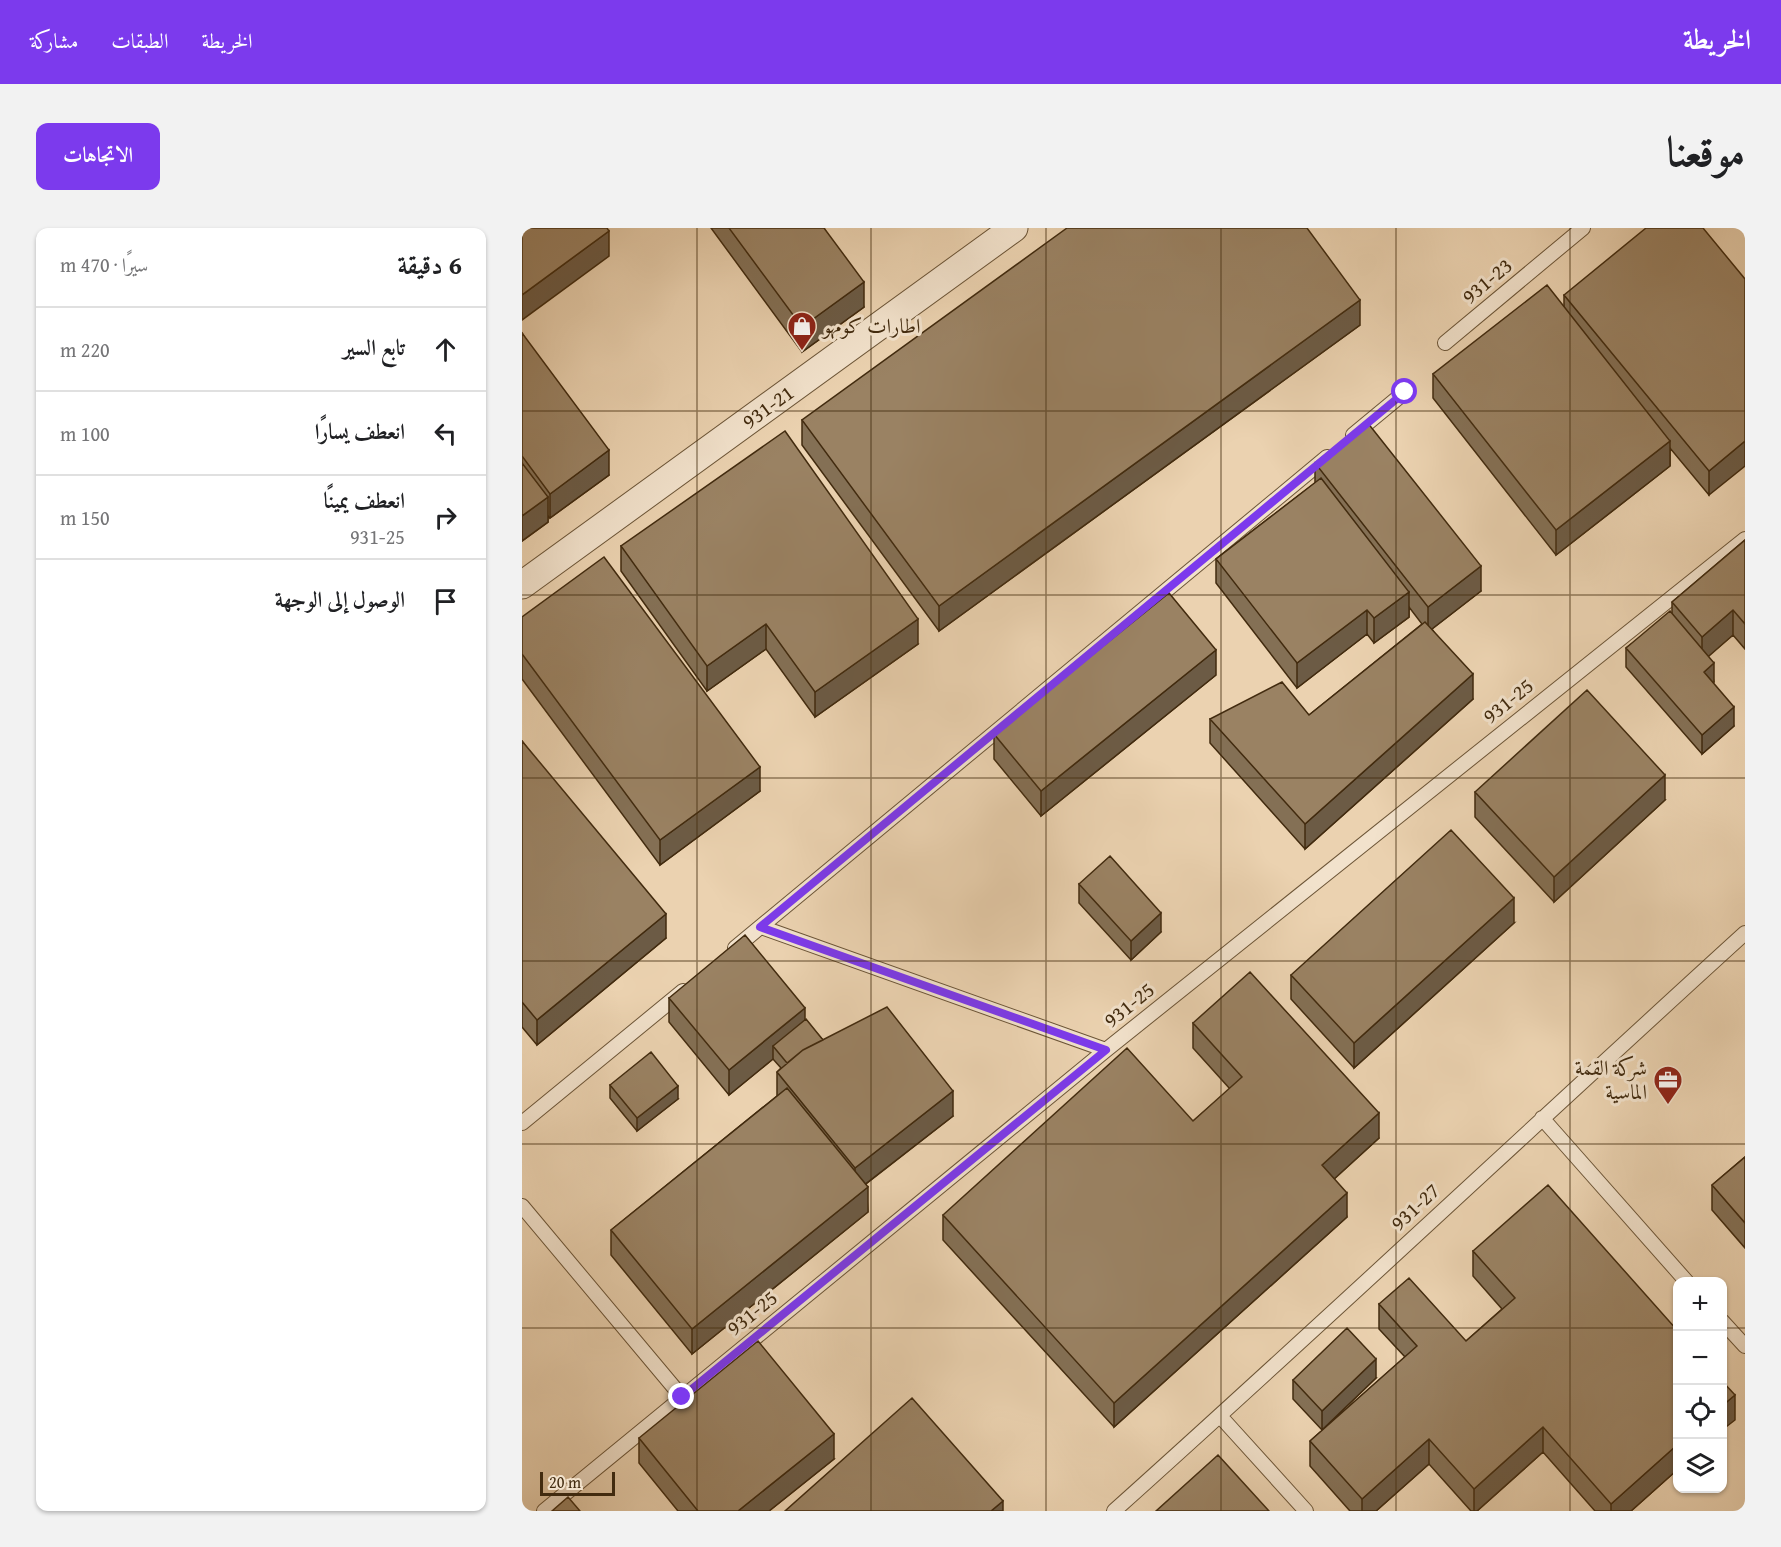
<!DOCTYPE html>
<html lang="ar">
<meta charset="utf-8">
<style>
:root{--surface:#fff;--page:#f2f2f2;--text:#202124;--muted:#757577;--line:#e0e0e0;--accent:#7c3aed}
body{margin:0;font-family:"Gentium Book Plus",Amiri,serif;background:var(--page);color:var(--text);direction:rtl}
.controls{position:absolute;right:18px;bottom:18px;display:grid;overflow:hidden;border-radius:12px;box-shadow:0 2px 4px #0004}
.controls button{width:54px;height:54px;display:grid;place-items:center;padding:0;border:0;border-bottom:2px solid var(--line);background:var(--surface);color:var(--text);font:30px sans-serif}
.scale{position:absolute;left:18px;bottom:15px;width:75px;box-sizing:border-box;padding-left:6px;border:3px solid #422b0f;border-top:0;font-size:16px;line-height:21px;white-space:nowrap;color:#422b0f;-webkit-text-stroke:4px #f2e2cc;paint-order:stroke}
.stop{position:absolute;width:18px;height:18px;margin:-14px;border:4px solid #7c3aed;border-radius:50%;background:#fff}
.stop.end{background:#7c3aed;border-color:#fff;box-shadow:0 2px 6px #0008}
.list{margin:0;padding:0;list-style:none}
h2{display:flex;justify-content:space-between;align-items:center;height:78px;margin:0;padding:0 24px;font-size:26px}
h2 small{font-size:20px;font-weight:400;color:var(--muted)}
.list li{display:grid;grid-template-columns:39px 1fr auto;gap:18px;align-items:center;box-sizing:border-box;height:84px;padding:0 24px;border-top:2px solid var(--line)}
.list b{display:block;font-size:22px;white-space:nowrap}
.list p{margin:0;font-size:20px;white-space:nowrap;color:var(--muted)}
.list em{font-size:20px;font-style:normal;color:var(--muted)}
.icon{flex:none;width:33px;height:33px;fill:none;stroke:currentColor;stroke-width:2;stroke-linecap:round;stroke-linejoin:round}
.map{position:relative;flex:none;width:1223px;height:1283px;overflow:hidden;direction:ltr;border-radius:12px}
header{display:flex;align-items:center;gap:36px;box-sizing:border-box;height:84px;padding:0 30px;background:var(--accent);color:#fff}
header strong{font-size:28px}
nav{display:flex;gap:33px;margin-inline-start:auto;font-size:21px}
.intro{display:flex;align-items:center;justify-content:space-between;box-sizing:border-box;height:144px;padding:0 36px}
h1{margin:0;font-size:42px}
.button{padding:15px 27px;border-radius:12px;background:var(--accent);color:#fff;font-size:21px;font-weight:700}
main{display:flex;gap:36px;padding:0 36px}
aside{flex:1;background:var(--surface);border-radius:12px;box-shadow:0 2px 4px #0004}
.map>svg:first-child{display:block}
</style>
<header>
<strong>الخريطة</strong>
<nav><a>الخريطة</a><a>الطبقات</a><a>مشاركة</a></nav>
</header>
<div class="intro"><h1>موقعنا</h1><a class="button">الاتجاهات</a></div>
<main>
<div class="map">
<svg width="1223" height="1283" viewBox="0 0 1223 1283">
<rect width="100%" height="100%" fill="#ebd2b0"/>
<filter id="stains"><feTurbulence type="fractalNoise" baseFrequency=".00333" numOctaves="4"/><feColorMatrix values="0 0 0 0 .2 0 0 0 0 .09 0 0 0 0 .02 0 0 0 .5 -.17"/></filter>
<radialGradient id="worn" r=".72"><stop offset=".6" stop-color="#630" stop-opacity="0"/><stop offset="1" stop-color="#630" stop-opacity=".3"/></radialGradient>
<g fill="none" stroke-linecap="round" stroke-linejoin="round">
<g stroke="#6c5537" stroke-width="16">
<path id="lane" d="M923 115 1061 0
M831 207 883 164
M239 699 584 822
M213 720 805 229
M1020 890 1165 1054
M0 895 161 763
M0 978 160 1169
M1200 1093 1223 1118
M698 1188 784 1283
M22 1283 584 822 1223 311
M592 1283C804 1093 1012 897 1223 705"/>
</g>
<g stroke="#6c5537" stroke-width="29">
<path id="street" d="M0 357 492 0"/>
</g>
<use href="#lane" stroke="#f2e2cc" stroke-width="14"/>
<use href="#street" stroke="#f2e2cc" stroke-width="27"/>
</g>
<path fill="#847055" stroke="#422b0f" stroke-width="1.5" d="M189 0H302L342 79 280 124Z
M1223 51 1187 267 1148 220V238L1034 327 911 170V146L1042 79V67Z
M838 97 417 403 280 217V192Z
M0 105 87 247 28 290 26 288V294L0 313Z
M793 235 959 363 910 401 951 471 783 621 688 515V491L787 487 900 396 887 379V389L852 415 845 406 775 460 694 355V331L793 255Z
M1223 312V421L1211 407 1186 428 1192 454 1191 455 1212 498 1180 526 1104 439V420L1150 386V374Z
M99 318 396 416 293 489 244 421 185 463 99 343Z
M0 389 238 563 138 637 0 451Z
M694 447 519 588 472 531V506Z
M0 513 144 710 15 817 0 799Z
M953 564 1143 572 1032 674 953 589Z
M557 656 639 704 609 732 557 675Z
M992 695 832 840 769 771V747Z
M147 770 283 792 301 812 431 888 344 956 346 984 170 1126 89 1027V1002L255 868V844L259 840 251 831 207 867 147 794Z
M671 795 857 910 812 951 825 989 592 1199 421 1012V987L671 893 708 861 671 820Z
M88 857 156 871 115 903 88 870Z
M1223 929V1020L1190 982V957Z
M951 1023 1155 1102V1242L1109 1283H1073L1021 1224 955 1283H949L907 1236 854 1283H828L788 1238V1213L883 1129 857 1101V1076L944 1113 980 1081 951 1048Z
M854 1150 800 1202 771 1171V1152Z
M117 1210 312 1231 247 1283H156L117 1235Z"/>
<path fill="#6c5b45" stroke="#422b0f" stroke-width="1.5" d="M87 3V28L0 92V67Z
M342 54V79L280 124V99Z
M838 72V97L417 403V378Z
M1148 213V238L1034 327V302Z
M1223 213V238L1187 267V243Z
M87 222V247L28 290V266Z
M26 269V294L0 313V288Z
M959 338V363L906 404V379Z
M887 364V389L852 415V390Z
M845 382V406L775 460V435Z
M1211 382V407L1180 434V409Z
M396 391V416L293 489V464Z
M244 396V421L185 463V438Z
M694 422V447L519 588V563Z
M1192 435V454L1182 463V444Z
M951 446V471L783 621V596Z
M1212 479V498L1180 526V507Z
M238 539V563L138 637V612Z
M1143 547V572L1032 674V649Z
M992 670V695L832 840V815Z
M639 685V704L609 732V713Z
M144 686V710L15 817V792Z
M283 780V804L251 818V831L207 867V842Z
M156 858V871L115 903V890Z
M431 863V888L333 964V940Z
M857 885V910L800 962V937Z
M346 959V984L170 1126V1101Z
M825 965V989L592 1199V1175Z
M854 1131V1150L800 1202V1183Z
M1213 1167V1192L1200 1202V1178Z
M1021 1199V1224L955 1283H952V1261Z
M312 1206V1231L247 1283H216Z
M907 1211V1236L854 1283H840V1271Z
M1155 1217V1242L1109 1283H1089V1276Z
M481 1273V1283H469Z"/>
<path fill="#9a8263" stroke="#422b0f" stroke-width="1.5" d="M0 0H85L87 3 0 67Z
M207 0H302L342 54 280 99Z
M545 0H785L838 72 417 378 280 192Z
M1124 0H1181L1223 51V213L1187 243 1042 67Z
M1025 57 1148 213 1034 302 911 146Z
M0 105 87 222 28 266 0 228Z
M845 194 959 338 906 379 793 235Z
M263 203 396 391 293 464 244 396 185 438 99 318Z
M0 235 26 269 0 288Z
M799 250 887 364 852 390 845 382 775 435 694 331Z
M1223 312V396L1211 382 1180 409 1150 374Z
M82 329 238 539 138 612 0 426V389Z
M647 365 694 422 519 563 472 506Z
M1148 383 1192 435 1182 444 1212 479 1180 507 1104 420Z
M903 394 951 446 783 596 688 491 760 454 787 487Z
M1065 462 1143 547 1032 649 953 564Z
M0 513 144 686 15 792 0 774Z
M929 602 992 670 832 815 769 747Z
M588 628 639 685 609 713 557 656Z
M223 707 283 780 207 842 147 770Z
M728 744 857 885 800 937 825 965 592 1175 421 987 605 820 671 893 720 849 671 795Z
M365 779 431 863 333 940 255 844 281 822Z
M284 791 301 812 281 822 265 835 251 818Z
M129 824 156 858 115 890 88 857Z
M265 860 346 959 170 1101 89 1002Z
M1223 929V995L1190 957Z
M1026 957 1155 1102V1217L1089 1276 1021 1199 952 1261 907 1211 840 1271 788 1213 895 1118 857 1076 887 1050 944 1113 993 1070 951 1023Z
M825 1100 854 1131 800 1183 771 1152Z
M236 1113 312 1206 216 1283H176L117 1210Z
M1200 1153 1213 1167 1200 1178Z
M390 1170 481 1273 469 1283H263Z
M696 1227 747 1283H634Z
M46 1269 58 1283H30Z"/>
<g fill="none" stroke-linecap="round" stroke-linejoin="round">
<path stroke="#7c3aed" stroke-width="8" d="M160 1169 584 822 238 699 883 164"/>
</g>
<path fill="none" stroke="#422b0f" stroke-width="1.5" stroke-opacity="0.55" d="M175 0V1283M349 0V1283M524 0V1283M699 0V1283M874 0V1283M1048 0V1283M0 183H1223M0 367H1223M0 550H1223M0 733H1223M0 916H1223M0 1100H1156M1200 1100H1223"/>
<defs>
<g id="shop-pin" transform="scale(1.5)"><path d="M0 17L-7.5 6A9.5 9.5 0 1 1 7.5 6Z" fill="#8f2418" stroke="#f2e2cc"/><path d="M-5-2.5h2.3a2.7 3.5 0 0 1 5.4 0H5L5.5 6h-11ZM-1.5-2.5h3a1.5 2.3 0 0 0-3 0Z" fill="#fff"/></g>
<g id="office-pin" transform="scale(1.5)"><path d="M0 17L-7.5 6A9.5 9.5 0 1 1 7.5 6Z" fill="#8f2418" stroke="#f2e2cc"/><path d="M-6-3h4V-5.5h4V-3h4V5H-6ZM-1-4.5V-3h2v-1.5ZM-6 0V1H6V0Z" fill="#fff"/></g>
</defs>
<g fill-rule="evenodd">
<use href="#shop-pin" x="280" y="98"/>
<use href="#office-pin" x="1146" y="852"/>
</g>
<g text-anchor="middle" stroke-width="6" stroke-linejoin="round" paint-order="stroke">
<g font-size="21" fill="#422b0f" stroke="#f2e2cc">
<text transform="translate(965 53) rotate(-40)" y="7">931-23</text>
<text transform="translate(246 179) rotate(-36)" y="7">931-21</text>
<text transform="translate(986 473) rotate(-39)" y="7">931-25</text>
<text transform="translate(607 777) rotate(-39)" y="7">931-25</text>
<text transform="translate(893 979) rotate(-43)" y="7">931-27</text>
<text transform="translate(230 1085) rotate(-39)" y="7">931-25</text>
</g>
<g font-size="21" fill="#422b0f" stroke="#f2e2cc" text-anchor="start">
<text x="301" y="105">اطارات كومهو</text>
<text x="1125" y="847" text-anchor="end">شركة القمة<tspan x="1125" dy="24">الماسية</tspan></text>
</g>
</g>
<rect width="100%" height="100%" filter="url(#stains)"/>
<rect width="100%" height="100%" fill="url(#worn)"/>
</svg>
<div class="controls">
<button>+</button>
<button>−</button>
<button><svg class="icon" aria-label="locate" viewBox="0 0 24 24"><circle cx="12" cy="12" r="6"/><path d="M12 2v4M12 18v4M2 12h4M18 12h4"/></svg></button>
<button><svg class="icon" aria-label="layers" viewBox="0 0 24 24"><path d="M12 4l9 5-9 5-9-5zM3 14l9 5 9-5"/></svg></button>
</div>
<div class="scale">20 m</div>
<div class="stop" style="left:883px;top:164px"></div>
<div class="stop end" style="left:160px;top:1169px"></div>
</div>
<aside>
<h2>6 دقيقة<small>سيرًا · 470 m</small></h2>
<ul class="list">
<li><svg class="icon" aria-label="ahead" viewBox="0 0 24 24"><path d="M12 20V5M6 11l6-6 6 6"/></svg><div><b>تابع السير</b></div><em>220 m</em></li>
<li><svg class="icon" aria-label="left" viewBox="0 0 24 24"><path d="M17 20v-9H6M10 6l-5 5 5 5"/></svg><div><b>انعطف يسارًا</b></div><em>100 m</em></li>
<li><svg class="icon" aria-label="right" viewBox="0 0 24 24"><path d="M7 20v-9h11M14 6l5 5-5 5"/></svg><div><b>انعطف يمينًا</b><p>931-25</p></div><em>150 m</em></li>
<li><svg class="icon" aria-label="arrive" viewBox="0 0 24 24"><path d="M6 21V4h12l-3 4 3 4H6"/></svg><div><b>الوصول إلى الوجهة</b></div></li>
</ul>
</aside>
</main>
